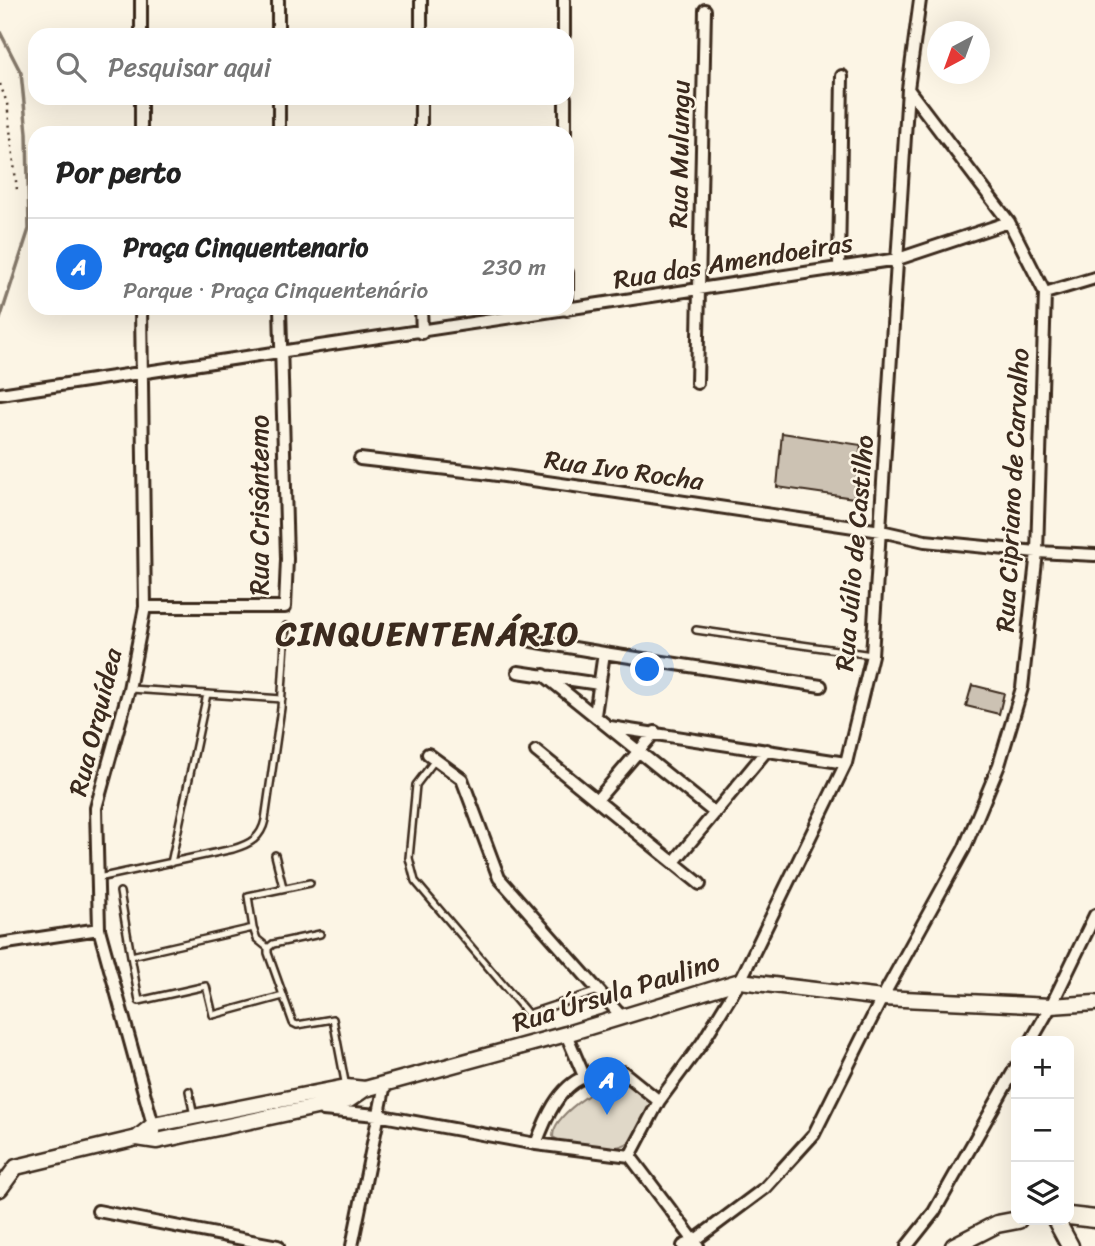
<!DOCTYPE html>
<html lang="pt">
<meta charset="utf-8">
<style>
:root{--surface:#fff;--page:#f2f2f2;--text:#222;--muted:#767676;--line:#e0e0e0;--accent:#1a73e8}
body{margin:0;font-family:Sriracha,sans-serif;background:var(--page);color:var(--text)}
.controls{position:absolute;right:21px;bottom:21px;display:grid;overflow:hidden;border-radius:14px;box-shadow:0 7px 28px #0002}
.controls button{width:63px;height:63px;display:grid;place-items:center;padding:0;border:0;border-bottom:2px solid var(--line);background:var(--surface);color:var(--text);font:35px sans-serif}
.compass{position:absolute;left:927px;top:21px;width:63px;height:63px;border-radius:50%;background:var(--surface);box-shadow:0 7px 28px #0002;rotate:221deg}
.you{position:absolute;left:648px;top:670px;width:24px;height:24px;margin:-18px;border:5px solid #fff;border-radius:50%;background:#1a73e8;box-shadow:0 0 0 10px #1a73e833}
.badge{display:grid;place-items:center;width:46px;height:46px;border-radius:50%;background:var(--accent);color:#fff;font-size:23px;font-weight:700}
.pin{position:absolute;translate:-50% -58px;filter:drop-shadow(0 2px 4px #0008)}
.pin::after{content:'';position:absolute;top:37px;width:24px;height:21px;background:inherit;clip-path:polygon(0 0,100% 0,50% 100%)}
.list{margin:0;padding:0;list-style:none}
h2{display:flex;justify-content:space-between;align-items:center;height:91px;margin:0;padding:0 28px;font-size:30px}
h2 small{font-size:23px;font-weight:400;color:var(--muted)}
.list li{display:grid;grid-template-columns:46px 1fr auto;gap:21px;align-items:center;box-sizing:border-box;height:98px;padding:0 28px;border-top:2px solid var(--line)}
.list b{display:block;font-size:26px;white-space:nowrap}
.list p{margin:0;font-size:23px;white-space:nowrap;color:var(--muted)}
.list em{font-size:23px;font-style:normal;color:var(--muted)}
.icon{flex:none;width:38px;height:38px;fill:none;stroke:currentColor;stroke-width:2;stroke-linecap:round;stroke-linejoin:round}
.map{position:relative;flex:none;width:1095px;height:1246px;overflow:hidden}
.search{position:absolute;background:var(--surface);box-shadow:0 7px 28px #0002;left:28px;top:28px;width:546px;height:77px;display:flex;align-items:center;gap:18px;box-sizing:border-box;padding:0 24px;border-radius:21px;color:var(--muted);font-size:26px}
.panel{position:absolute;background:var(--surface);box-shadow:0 7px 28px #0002;left:28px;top:126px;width:546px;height:189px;border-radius:21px}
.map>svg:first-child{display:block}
</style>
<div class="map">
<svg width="1095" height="1246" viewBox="0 0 1095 1246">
<rect width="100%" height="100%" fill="#fcf5e5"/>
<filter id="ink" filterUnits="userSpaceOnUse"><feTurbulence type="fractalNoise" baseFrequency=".0143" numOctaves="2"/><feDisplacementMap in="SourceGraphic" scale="14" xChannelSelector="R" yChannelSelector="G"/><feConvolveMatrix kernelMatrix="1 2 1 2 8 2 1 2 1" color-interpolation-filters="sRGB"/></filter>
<g filter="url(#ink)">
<path fill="#e0d8c8" stroke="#8e8173" stroke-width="2" d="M618 1081C633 1084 646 1092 652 1106 630 1146 632 1151 585 1146 574 1144 562 1144 553 1137 552 1116 599 1085 618 1081Z"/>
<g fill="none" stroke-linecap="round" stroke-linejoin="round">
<path stroke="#85796b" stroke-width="3.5" d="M0 32 21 73 27 133 29 229 0 319"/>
</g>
<path fill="#ccc2b3" stroke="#3b2a1e" stroke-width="2" d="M782 433 861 445 854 498 777 487Z
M972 685 1004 693 999 714 966 706Z"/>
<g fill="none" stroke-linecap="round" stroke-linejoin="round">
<g stroke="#3b2a1e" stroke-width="10">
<path id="service" d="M696 630 872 655
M130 689 207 694
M435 760 416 785 409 858 415 881 528 1014 598 991
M275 855 283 887
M171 863 207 694 282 699
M98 878 233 849C250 844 261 838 265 820L281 708 286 626
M120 892 131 956
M253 928 257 939 268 948
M320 934 273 944 268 948V953L293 1023 297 1025 333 1019 346 1087
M283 996 213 1015 206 986 139 1001 131 956 253 928 248 896 310 883
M189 1091 194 1116"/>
</g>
<g stroke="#3b2a1e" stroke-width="16">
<path id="minor" d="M278 0V35
M421 0V35
M564 0V35
M141 35V0
M279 98V133
M421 98V133
M565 98V133
M141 133V98
M839 267 842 76
M567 273V310
M1045 293 1095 278
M141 308 145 607 129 689 96 808 99 929 155 1132
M421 308 422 333
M697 383 705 10
M0 394 898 259 1009 222
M360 459 483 473 617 492 881 531 925 541 1037 552 1095 555
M145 607H285L287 559 280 308
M532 641 604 653 595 715
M604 653 821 686
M518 672 599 684
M544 675 715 813
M610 727 846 763
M536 751 700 884
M428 754 462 779 499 878 621 1016
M597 800 655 732
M674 862 767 750
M0 944 99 929
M566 1034 584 1076
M1031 1041 1051 1006 1095 915
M323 1110 377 1115 536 1144 630 1156
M536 1144C545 1120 558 1087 584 1077 595 1072 611 1073 623 1072L659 1101
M630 1156 659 1101 702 1043 740 981 846 763 872 655 908 89 920 0
M630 1156 698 1246
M98 1211 278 1246
M352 1246 385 1084
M683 1246 694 1241 765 1188 814 1134 882 998 964 849 999 765 1022 688 1037 552 1045 293 1009 222 908 89
M907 1246 934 1212 1016 1067"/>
</g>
<g stroke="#3b2a1e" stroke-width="19">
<path id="tertiary" d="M137 1138 153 1125 346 1087 365 1089
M0 1189 16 1167 137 1138 157 1141 349 1100 365 1089 566 1034 740 981 882 998 1051 1006 1095 1003"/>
</g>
<g stroke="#3b2a1e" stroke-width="21">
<path id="secondary" d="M1069 1216 1095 1219
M1056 1220 1070 1246
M954 1246 997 1224 1018 1220"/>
</g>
<path stroke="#3b2a1e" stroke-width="2.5" stroke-dasharray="2 5" stroke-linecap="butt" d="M0 84 7 103 17 190"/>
<use href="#service" stroke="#fcf5e5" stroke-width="5"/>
<use href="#minor" stroke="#fcf5e5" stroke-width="10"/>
<use href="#tertiary" stroke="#fcf5e5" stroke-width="14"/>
<use href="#secondary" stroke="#fcf5e5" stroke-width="16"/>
</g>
</g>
<g text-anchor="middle" stroke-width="5" stroke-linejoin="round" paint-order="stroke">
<g font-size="26" fill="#3b2a1e" stroke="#fcf5e5">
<text transform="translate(679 154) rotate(-89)" y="9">Rua Mulungu</text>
<text transform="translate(733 261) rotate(-9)" y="9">Rua das Amendoeiras</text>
<text transform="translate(624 470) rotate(8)" y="9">Rua Ivo Rocha</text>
<text transform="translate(1012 490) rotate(-87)" y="9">Rua Cipriano de Carvalho</text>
<text transform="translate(259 505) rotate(-90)" y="9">Rua Crisântemo</text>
<text transform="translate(854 553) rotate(-85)" y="9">Rua Júlio de Castilho</text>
<text transform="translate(95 722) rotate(-76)" y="9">Rua Orquídea</text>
<text transform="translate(616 992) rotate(-17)" y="9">Rua Úrsula Paulino</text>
</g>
<g font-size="33" font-weight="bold" letter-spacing="2" fill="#3b2a1e" stroke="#fcf5e5">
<text x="428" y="645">CINQUENTENÁRIO</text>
</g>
</g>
</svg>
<div class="controls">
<button>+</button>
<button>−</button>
<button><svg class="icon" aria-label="layers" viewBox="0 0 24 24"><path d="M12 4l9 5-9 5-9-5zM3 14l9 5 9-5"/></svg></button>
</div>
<svg class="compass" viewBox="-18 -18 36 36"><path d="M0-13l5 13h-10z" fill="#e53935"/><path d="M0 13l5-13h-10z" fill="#767676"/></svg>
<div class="you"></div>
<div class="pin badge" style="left:607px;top:1115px">A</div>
<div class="search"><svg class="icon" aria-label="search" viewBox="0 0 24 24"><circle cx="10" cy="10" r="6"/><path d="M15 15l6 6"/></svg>Pesquisar aqui</div>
<section class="panel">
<h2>Por perto<small></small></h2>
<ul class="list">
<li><span class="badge">A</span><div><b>Praça Cinquentenario</b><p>Parque · Praça Cinquentenário</p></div><em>230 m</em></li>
</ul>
</section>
</div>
